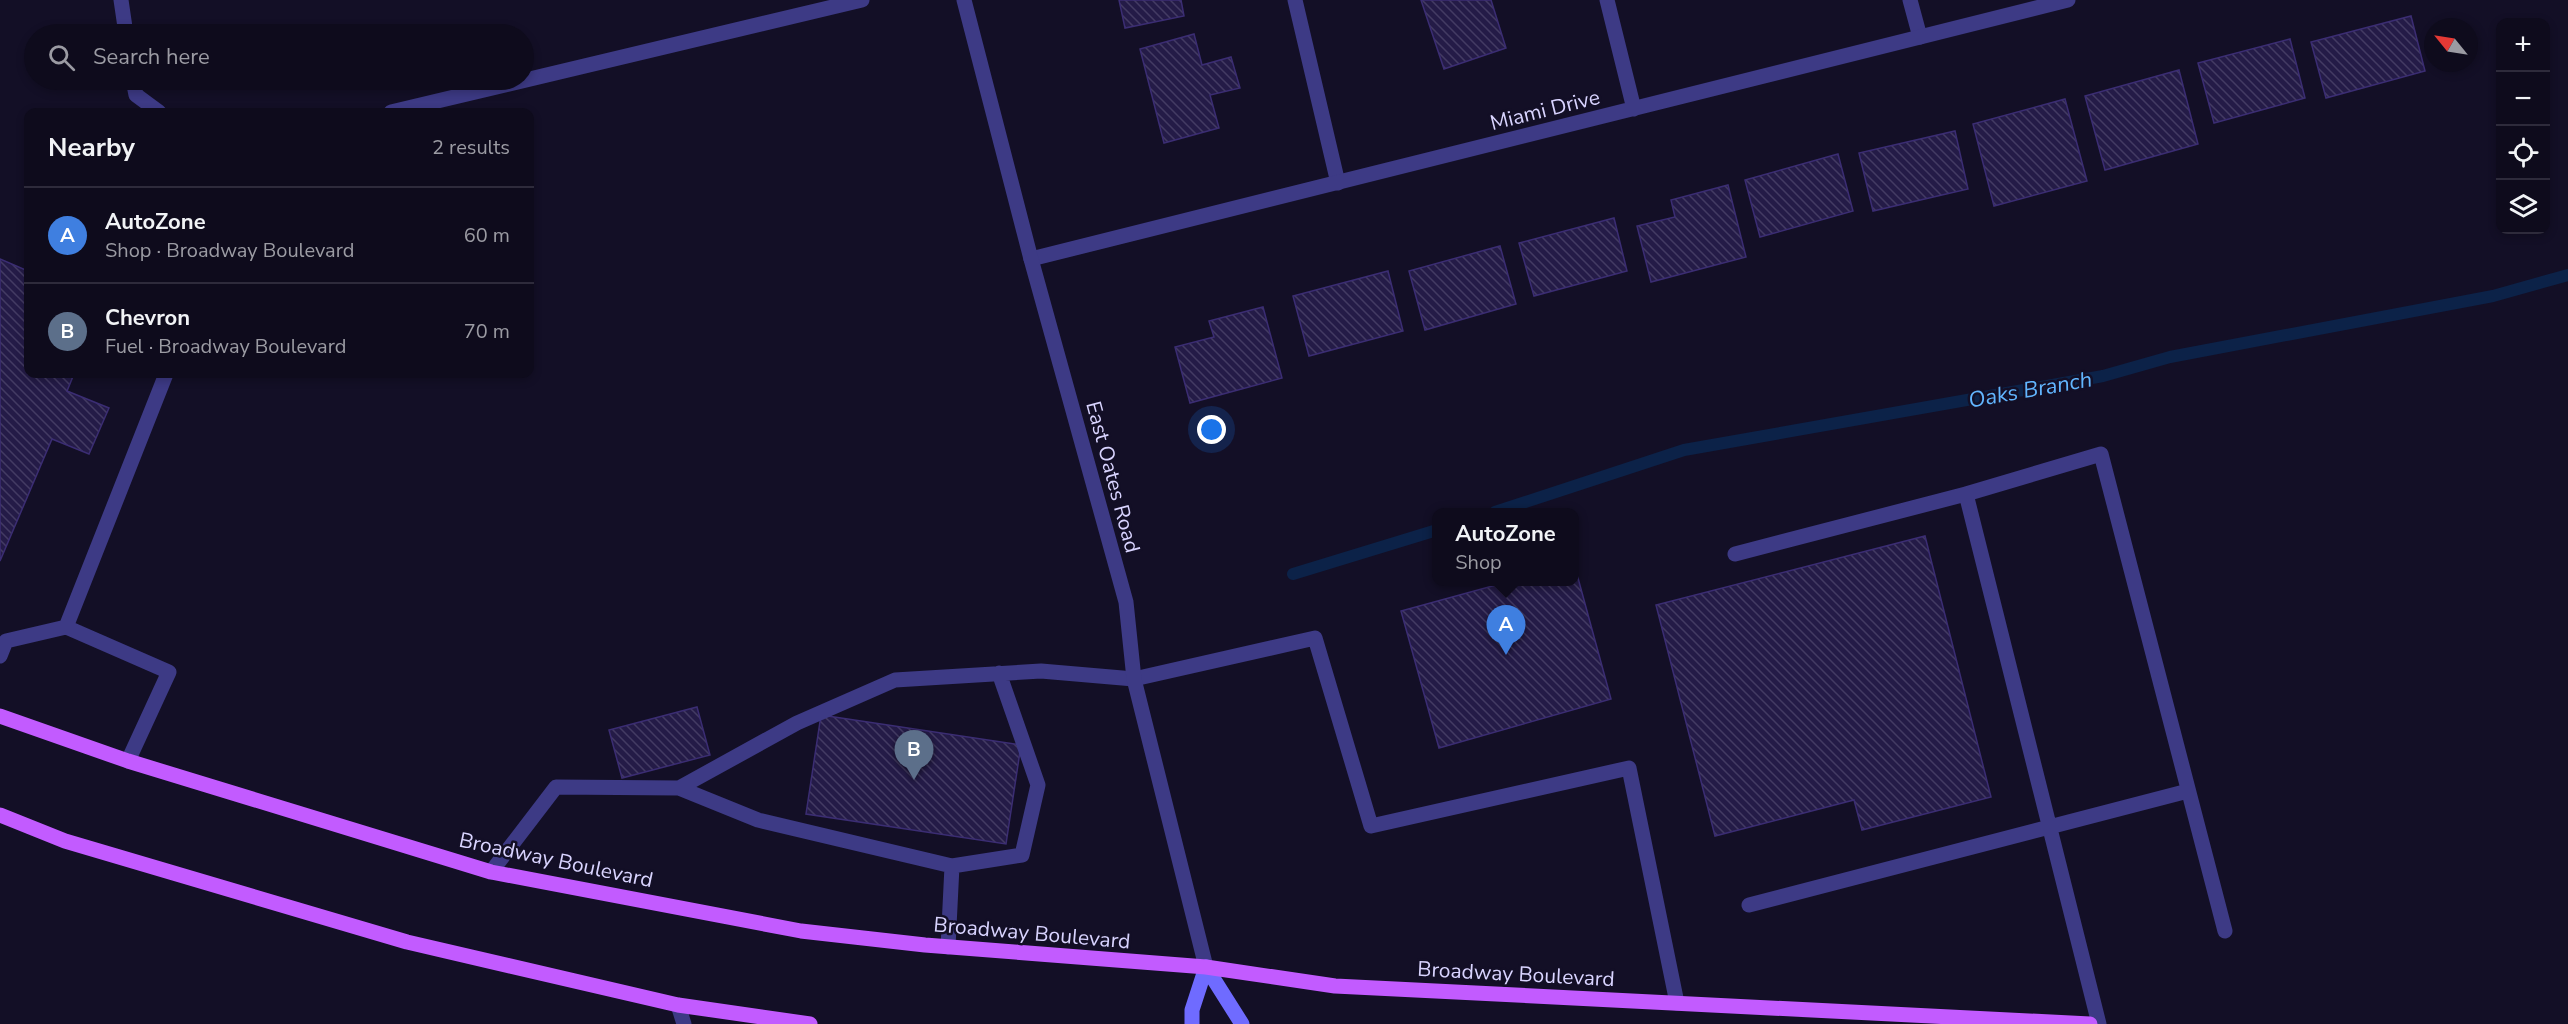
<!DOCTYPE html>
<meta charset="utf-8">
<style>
:root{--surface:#0e0b1c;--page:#1c1929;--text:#f1f3f6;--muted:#9b9ba3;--line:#2e2b3b;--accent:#00e5ff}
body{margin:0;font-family:"Nunito Sans",sans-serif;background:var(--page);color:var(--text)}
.controls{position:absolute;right:18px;top:18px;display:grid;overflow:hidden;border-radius:12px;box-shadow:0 3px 9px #0003}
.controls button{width:54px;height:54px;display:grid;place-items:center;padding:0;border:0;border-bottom:2px solid var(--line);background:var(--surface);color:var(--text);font:30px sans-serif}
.compass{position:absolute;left:2424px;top:18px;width:54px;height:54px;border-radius:50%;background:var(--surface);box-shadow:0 3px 9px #0003;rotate:300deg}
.you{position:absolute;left:1212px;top:430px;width:21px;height:21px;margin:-15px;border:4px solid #fff;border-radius:50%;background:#1a73e8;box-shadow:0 0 0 9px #1a73e833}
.badge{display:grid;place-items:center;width:39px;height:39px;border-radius:50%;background:var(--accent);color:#fff;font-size:20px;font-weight:700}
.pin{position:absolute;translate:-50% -50px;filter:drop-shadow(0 2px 3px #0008)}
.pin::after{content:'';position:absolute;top:32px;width:21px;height:18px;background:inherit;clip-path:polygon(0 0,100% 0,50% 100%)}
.popup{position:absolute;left:1432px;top:508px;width:147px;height:78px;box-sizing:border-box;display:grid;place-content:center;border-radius:12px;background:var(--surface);filter:drop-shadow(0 2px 4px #0005);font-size:20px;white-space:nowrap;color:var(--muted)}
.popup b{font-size:22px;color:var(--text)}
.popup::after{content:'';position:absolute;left:50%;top:100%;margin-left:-12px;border:12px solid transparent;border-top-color:var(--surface)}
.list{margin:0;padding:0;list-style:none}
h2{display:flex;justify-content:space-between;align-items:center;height:78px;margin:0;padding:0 24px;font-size:26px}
h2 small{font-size:20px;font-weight:400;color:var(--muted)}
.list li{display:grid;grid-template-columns:39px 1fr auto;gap:18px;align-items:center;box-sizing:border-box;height:96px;padding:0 24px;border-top:2px solid var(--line)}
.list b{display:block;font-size:22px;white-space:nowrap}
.list p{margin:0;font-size:20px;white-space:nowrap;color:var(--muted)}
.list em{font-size:20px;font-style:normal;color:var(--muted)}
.icon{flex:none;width:33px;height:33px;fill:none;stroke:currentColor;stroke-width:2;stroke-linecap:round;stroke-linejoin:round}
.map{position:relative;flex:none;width:2568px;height:1024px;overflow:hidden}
.search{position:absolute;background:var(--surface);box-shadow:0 3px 9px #0003;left:24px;top:24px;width:510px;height:66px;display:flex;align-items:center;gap:15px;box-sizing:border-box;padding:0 21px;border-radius:33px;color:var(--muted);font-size:22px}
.panel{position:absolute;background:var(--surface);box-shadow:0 3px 9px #0003;left:24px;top:108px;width:510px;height:270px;border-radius:12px}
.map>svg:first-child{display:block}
</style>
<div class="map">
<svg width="2568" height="1024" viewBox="0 0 2568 1024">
<defs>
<pattern id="building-back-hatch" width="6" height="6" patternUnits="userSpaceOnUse" patternTransform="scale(1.5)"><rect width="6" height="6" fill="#241b47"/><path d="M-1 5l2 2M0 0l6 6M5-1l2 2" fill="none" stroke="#433b63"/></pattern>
</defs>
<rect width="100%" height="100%" fill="#130f26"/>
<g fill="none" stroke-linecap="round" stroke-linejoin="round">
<path stroke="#0c2248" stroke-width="12" d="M1495 512 1684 450 2103 376 2170 357 2493 296 2568 275
M1293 574 1437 530"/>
</g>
<path fill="url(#building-back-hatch)" stroke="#3b2d73" stroke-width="1.5" d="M1119 0H1181L1184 16 1125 28Z
M1421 0H1491L1506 48 1444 69Z
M2411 16 2425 71 2326 98 2311 42Z
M1194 34 1202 65 1231 57 1240 88 1210 95 1219 128 1164 143 1140 49Z
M2290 39 2305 98 2214 123 2198 63Z
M2179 70 2198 144 2105 170 2085 96Z
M2065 99 2087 181 1994 206 1973 124Z
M1955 131 1968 189 1873 211 1859 153Z
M1838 154 1853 211 1760 237 1745 180Z
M1728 185 1746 257 1651 282 1637 226 1675 217 1671 200Z
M1614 218 1627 271 1534 296 1519 243Z
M1500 246 1516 304 1425 330 1409 271Z
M0 259 28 271V374H74L67 391 109 408 89 454 52 439 0 561Z
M1388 271 1403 331 1309 356 1293 296Z
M1263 307 1282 378 1190 403 1175 347 1214 337 1209 321Z
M1925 536 1991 797 1862 830 1854 800 1715 836 1656 605Z
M1575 567 1611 699 1439 748 1401 611 1507 582H1575Z
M697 707 710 755 622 778 609 730Z
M821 715 1021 745 1006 844 806 814Z"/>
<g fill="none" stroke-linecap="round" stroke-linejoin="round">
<path stroke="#3d3a85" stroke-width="15" d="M121 0 126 34
M1295 0 1338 183
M1910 0 1920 37
M133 80 136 95 159 112
M391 112 862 0
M1966 494 2101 454 2225 931
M1735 554 1966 494 2099 1024
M66 627 169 672 128 761
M0 656 6 641 66 627 166 374
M679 788 758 820 952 866 948 947
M952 866 1022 855 1038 785 999 673
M491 872 556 787 679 788 797 723 895 680 1041 671 1134 679 1315 638 1371 826 1629 768 1677 1003
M1749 905 2188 791
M678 1005 684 1024"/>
<path stroke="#3d3a85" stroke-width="15" d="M1607 0 1634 109
M1031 259 2068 0"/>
<path stroke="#3d3a85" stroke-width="15" d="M964 0 1031 259 1126 602 1134 679 1206 967"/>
<path stroke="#6f6bff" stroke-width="15" d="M1206 967 1242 1024
M1192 1024V1010L1206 967"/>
<path stroke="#c25bff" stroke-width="15" d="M0 716 128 761 491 872 801 931 925 945 1206 967 1335 986 2090 1024
M0 815 65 841 407 942 678 1005 810 1024"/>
</g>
<g text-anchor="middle" stroke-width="5" stroke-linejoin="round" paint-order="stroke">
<g font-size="21" fill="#d9d4ff" stroke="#130f26">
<text transform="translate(1545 110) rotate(-14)" y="7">Miami Drive</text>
<text transform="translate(1113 477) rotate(75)" y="7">East Oates Road</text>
<text transform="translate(556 860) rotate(12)" y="7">Broadway Boulevard</text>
<text transform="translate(1032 933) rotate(5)" y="7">Broadway Boulevard</text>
<text transform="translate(1516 974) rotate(3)" y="7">Broadway Boulevard</text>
</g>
<g font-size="22" font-style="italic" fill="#62b6ff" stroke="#130f26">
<text transform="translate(2030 389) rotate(-10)" y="8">Oaks Branch</text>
</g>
</g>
</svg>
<div class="controls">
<button>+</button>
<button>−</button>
<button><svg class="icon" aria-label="locate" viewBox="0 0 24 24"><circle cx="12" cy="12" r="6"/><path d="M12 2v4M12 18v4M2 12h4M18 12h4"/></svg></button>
<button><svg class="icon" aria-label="layers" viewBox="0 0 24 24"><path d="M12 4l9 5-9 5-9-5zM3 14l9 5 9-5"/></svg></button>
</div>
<svg class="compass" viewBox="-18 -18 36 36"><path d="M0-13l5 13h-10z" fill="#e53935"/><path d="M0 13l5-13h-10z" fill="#9b9ba3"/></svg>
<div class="you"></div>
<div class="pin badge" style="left:1506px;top:655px;background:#3f7fe0">A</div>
<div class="popup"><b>AutoZone</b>Shop</div>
<div class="pin badge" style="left:914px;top:780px;background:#5c6f8a">B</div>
<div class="search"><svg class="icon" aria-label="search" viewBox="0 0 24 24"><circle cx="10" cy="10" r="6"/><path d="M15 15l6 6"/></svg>Search here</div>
<section class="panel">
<h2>Nearby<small>2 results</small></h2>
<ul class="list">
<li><span class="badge" style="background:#3f7fe0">A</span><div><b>AutoZone</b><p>Shop · Broadway Boulevard</p></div><em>60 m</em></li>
<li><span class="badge" style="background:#5c6f8a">B</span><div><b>Chevron</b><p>Fuel · Broadway Boulevard</p></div><em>70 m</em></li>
</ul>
</section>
</div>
